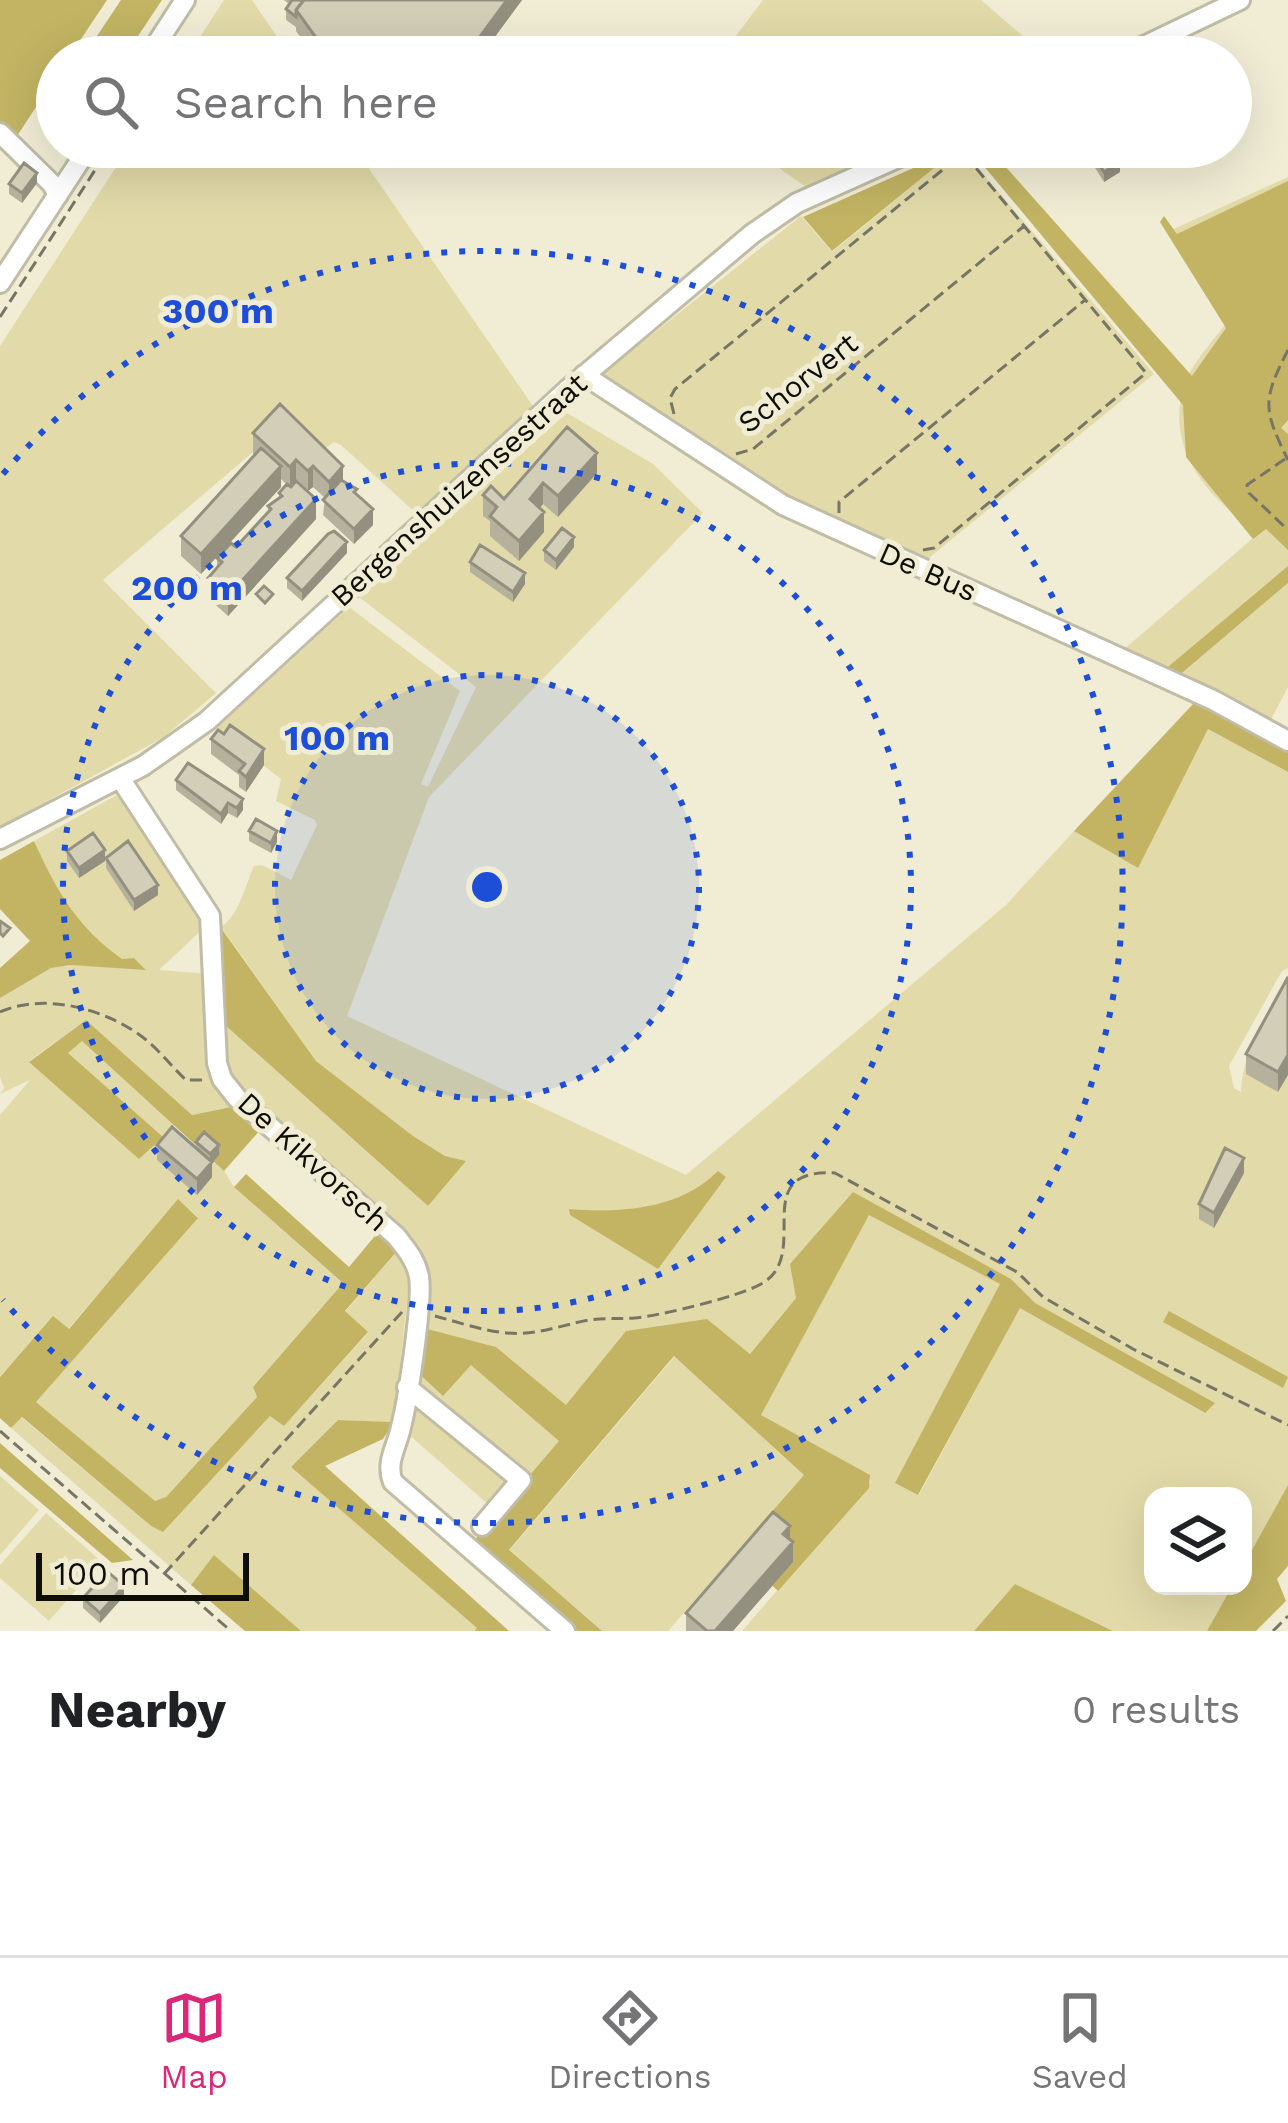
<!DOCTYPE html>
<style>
:root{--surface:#fff;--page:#f2f2f2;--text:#202124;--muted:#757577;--line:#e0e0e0;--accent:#db2777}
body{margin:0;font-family:"Work Sans",sans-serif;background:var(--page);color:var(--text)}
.controls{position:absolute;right:36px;bottom:36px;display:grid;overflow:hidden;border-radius:24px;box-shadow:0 12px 48px #0002}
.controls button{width:108px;height:108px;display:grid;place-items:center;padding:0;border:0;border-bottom:3px solid var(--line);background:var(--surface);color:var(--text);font:60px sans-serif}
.scale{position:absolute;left:36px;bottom:30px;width:213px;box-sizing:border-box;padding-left:12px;border:6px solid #0f0e06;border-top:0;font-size:33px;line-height:42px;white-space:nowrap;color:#0f0e06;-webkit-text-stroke:9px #f1edd5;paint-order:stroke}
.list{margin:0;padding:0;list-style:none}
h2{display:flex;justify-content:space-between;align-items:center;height:156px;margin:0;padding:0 48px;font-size:51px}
h2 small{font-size:39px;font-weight:400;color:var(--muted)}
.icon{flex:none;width:66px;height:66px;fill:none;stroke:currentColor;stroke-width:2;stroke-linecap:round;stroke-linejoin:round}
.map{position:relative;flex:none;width:1288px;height:1631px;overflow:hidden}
.search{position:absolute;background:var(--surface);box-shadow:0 12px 48px #0002;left:36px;right:36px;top:36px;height:132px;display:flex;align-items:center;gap:30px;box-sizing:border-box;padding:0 42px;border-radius:66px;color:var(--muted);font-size:45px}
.sheet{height:324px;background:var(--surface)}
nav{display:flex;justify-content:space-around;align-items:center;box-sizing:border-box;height:168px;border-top:3px solid var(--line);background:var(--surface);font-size:33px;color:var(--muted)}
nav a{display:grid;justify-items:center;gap:6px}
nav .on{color:var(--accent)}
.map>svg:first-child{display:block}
</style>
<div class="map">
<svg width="1288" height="1631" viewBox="0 0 1288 1631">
<rect width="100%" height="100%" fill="#f1edd5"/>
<path fill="#e2daa8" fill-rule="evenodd" d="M224 0H252L291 57H187Z
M763 0H981L1047 57H720Z
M129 147H354L535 409 417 514 341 445 334 442 319 453 287 423 103 580 216 693 164 737 0 827V346Z
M749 147H893L806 187Z
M960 147 1154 374 924 562 783 493 601 375 801 216 832 252Z
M1288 177V566L1163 671 1122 651 1259 533C1210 499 1164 452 1184 385 1191 364 1214 340 1227 322L1167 232Z
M567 413 653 464 703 513 429 797 347 1016 686 1175 1006 905 1074 831 1138 867 1208 728 1288 772V968L1282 971 1229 1066 1234 1088 1241 1092C1242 1050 1269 1015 1288 980V1485L1243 1566V1496H1153V1586H1232L1207 1631H1113L1015 1584 974 1631H742L871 1482 869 1475 761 1415 869 1214 1001 1284 896 1483 919 1495 1020 1307 1204 1413 1214 1404 1034 1303 1011 1279 853 1193 796 1298 750 1354 707 1319 566 1405 496 1347 420 1327 426 1270 230 1085 224 1070 225 1025 428 1206 465 1161 445 1156 413 1136 316 1061 221 927C239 915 245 886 254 866L262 865 291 880 317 825 315 820 276 801 281 779 216 729 349 607 460 691 421 784 428 787 476 687 359 597ZM718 1172 658 1269 570 1209C621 1213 679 1210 718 1172Z
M1288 583V687L1268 725 1176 678Z
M117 795 204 917 207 925 159 970 211 974 215 1078 236 1106 192 1115 86 1020 29 1061 162 1137 67 1052 82 1040 176 1124 173 1128 224 1171 234 1187 343 1283 253 1387 257 1397 166 1497 155 1502 36 1402 198 1217 179 1200 68 1329 53 1317 0 1376V1115L30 1080 0 1094 4 1088 0 1077V998L50 968 70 965 145 969 134 958 122 959C76 926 57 891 34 841Z
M398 1250 408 1265V1292L394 1422 338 1420 291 1467 478 1628 475 1631H301L215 1556 191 1585 11 1428 21 1417 151 1526 163 1531 271 1415 284 1426 368 1333 345 1312Z
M675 1356 804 1475 668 1631H602L509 1551Z
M471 1364 560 1441 498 1513 407 1433 414 1369Z
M0 1476 39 1510 0 1555Z
M46 1513 101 1561 49 1621 0 1578V1565Z"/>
<path fill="#c2b463" d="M0 0H107L69 57H57V75L15 139 0 126Z
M121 0H162L124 57H83Z
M968 147H988L1192 376 1226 328 1160 222 1164 216 1177 234 1288 181V420L1281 428 1288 434V550L1266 529 1253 539 1186 457 1183 405Z
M947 153 949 156 832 251 803 217Z
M1288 566V583L1176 678 1163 671Z
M1194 703 1288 752V772L1208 729 1138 868 1074 831Z
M34 841C57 891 76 926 122 959L134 958 146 970 70 965 51 968 0 998V968L30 941 0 909V860Z
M221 928 316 1061 413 1136 445 1156 466 1161 428 1206 225 1025Z
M86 1020 192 1115 236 1106 261 1129 224 1171 82 1041 68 1053 163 1137 139 1159 29 1062Z
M718 1171 726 1177 658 1269 570 1215 569 1209C620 1213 679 1210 718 1171Z
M246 1174 349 1267 379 1231 398 1250 345 1311 368 1332 284 1426 270 1416 163 1532 151 1526 22 1417 11 1428 0 1418V1377L53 1316 69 1329 178 1199 198 1218 36 1402 155 1501 166 1497 257 1397 253 1387 343 1283 234 1187Z
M853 1192 1011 1279 1035 1303 1215 1403 1205 1413 1020 1308 918 1495 895 1483 1000 1284 869 1215 761 1415 870 1475 869 1488 778 1591 751 1566 769 1546 755 1531 804 1475 674 1356 509 1550 602 1631H574L472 1543 559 1441 471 1365 443 1396 414 1369 420 1327 496 1347 566 1405 626 1331 707 1319 750 1354 796 1298 790 1264Z
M1169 1311 1288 1377 1283 1388 1163 1322Z
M338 1420 394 1422 383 1439 325 1466 509 1631H475L477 1628 291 1467Z
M0 1443 133 1560 112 1563 0 1468Z
M1288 1485V1566L1277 1579 1286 1601 1256 1631H1207L1232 1586H1243V1566Z
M214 1555 301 1631H245L191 1585Z
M1015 1584 1113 1631H974Z"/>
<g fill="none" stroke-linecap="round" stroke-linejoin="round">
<g stroke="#c0bca5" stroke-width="24">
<path id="minor" d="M148 57 185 0
M1121 57 1240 0
M0 133 52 184 58 195
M0 283 89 147
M584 375 783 505 1213 700 1288 741
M120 778 210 916 217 1063 222 1079 237 1098 396 1236C406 1249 416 1260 419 1277 423 1302 408 1399 401 1427 397 1447 385 1462 393 1482L565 1631
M0 839 143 766 207 721 567 390 752 234 797 203 922 147
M407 1387 521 1480 482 1526"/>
</g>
<path stroke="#777565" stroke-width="3" stroke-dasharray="12 6" stroke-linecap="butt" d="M0 317 110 147
M1288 350C1262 401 1263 409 1288 460
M674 414 670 398 675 389 957 158
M736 454 753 449 1024 226
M1285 459 1247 485 1249 493 1288 530
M839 513V502L1085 300
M923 550 934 548 1146 373 971 162 959 157 952 147
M0 1012C45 992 107 1009 145 1039 160 1051 172 1067 186 1080H203
M435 1316C458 1322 483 1331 507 1333 536 1336 561 1325 589 1320 605 1318 619 1319 635 1318 659 1316 741 1296 761 1284 814 1255 745 1168 835 1173L1017 1272 1043 1297 1133 1349 1288 1425
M0 1431 231 1631
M164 1574 402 1312
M1273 1631 1288 1616"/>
<use href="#minor" stroke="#fff" stroke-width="18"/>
</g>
<path fill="#b5b19d" d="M284 0H522L480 57H315L296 31V27L286 20V9L289 4Z
M396 147H414L407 156Z
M792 147H809L801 158 792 152Z
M1085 147H1111L1120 172 1104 182 1085 152Z
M37 183 22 203 9 194V184Z
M567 427 597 473 558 517 543 504 540 508 544 532 519 561 490 536V521L483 516V495L504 499Z
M253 433 343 481 357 495 373 525 354 544 323 515 325 498 313 487 308 491 316 519 228 616 208 598V578L217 567V558L236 547 268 512V506L279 498V493L287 485 281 479V487L201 574 181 556V536L255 455 253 454Z
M574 547 556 570 544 561V550Z
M347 553 302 601 287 588V578Z
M470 562 525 584 513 602 470 572Z
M211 739 264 765 246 792 239 787V775L211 754Z
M176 780 243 810 237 818 228 813 221 824 176 790Z
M249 831 277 842 271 853 249 841Z
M67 851 105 861 79 878 67 861Z
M106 858 158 895 134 911 106 868Z
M1288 977 1278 1092 1246 1074V1054Z
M196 1142 219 1155 212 1163V1177L197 1195 157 1160V1145L196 1148Z
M1244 1173 1214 1228 1199 1219V1204Z
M790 1540 793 1562 733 1631H686V1613Z
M124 1596 100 1623 83 1608V1598Z"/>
<path fill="#939080" d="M507 0H522L480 57H465Z
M1120 162V172L1104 182V172Z
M37 173V183L22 203V193Z
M597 453V473L558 517V496Z
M296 460V480L290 488V467Z
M281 466V487L201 574V554Z
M313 466V487L308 491V471Z
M343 466V486L329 502V482Z
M543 483V504L530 519V499Z
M316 499V519L228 616V596Z
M373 509V525L354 544V529Z
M544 512V532L519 561V541Z
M574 537V547L556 570V560Z
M347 542V553L302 601V591Z
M525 573V584L513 602V592Z
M264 749V765L246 792V777Z
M243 799V810L237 818V808Z
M228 803V813L221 824V814Z
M277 831V842L271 853V843Z
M105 850V861L79 878V868Z
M158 885V895L134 911V900Z
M1288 1055V1075L1278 1092V1072Z
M219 1145V1155L212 1163V1177L197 1195V1179L210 1164V1154Z
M1244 1158V1173L1214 1228V1213Z
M790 1526V1545L793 1542V1562L733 1631H715Z
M124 1586V1596L100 1623V1613Z"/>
<path fill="#d2ceb7" stroke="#939080" stroke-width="3" d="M292 0H300L302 2 296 10V17L286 9Z
M304 0H507L465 57H330L296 10Z
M1088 147H1111L1120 162 1104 172Z
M24 163 37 173 22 193 9 184Z
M280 404 343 466 329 482 313 466 308 471 296 460 290 467 253 433Z
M567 427 597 453 558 496 543 483 530 499 544 512 519 541 490 516 497 507 483 495 491 486 504 499Z
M261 448 281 466 201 554 181 536Z
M341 480 357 489 354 492 373 509 354 529 323 500Z
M296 481 316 499 228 596 208 578 222 562 217 558 231 543 236 547 271 509 268 506 282 496 279 493 287 484 291 487Z
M562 528 574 537 556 560 544 550Z
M334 531 347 542 302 591 287 578 328 534Z
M480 545 525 573 513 592 470 562Z
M264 586 273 594 265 603 256 594Z
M230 725 264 749 246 777 239 771 245 764 211 739 218 730 224 734Z
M188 763 243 799 237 808 228 803 221 814 176 780Z
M256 819 277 831 271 843 249 831Z
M93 833 105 850 79 868 67 851Z
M128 841 158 885 134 900 106 858Z
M0 921 10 928 3 936 0 933Z
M1288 977V1055L1278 1072 1246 1054Z
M172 1127 212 1162 197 1179 157 1145Z
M204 1132 219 1145 210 1154 196 1142Z
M1225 1148 1244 1158 1214 1213 1199 1204Z
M773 1512 790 1526 783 1534 793 1542 715 1631H707L686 1613Z
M107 1571 124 1586 100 1613 83 1598Z"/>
<circle cx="487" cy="887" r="212" fill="#1d4ed8" fill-opacity=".12"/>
<g fill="none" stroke="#1d4ed8" stroke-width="6" stroke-dasharray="6 12">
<circle cx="487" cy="887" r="212"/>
<circle cx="487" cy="887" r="424"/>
<path d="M3 474A636 636 0 1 1 3 1300"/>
</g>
<g text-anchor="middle" stroke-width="10" stroke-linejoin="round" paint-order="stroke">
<g font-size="30" fill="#0f0e06" stroke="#f1edd5">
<text transform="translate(798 383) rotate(-38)" y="10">Schorvert</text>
<text transform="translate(459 490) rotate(-42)" y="10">Bergenshuizensestraat</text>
<text transform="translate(928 572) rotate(24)" y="10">De Bus</text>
<text transform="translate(313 1162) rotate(42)" y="10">De Kikvorsch</text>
</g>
</g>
<circle cx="487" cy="887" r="18" fill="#1d4ed8" stroke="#f1edd5" stroke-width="6"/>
<g font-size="36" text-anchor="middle" font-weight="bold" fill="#1d4ed8" stroke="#f1edd5" stroke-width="10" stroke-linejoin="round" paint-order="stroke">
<text x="218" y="323">300 m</text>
<text x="187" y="600">200 m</text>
<text x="337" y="750">100 m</text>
</g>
</svg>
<div class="controls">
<button><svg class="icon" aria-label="layers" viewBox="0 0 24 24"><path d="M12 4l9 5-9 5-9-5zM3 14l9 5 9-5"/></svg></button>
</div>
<div class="scale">100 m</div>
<div class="search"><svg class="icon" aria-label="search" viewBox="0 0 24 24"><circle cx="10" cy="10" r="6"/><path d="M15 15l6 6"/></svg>Search here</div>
</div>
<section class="sheet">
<h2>Nearby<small>0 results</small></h2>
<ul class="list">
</ul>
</section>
<nav>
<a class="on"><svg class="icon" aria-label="map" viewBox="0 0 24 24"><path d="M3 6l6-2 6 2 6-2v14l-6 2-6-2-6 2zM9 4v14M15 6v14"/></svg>Map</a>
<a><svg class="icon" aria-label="directions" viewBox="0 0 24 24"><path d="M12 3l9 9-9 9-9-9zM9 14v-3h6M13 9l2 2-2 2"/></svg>Directions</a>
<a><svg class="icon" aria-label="saved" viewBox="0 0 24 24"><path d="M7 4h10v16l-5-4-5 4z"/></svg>Saved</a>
</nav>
